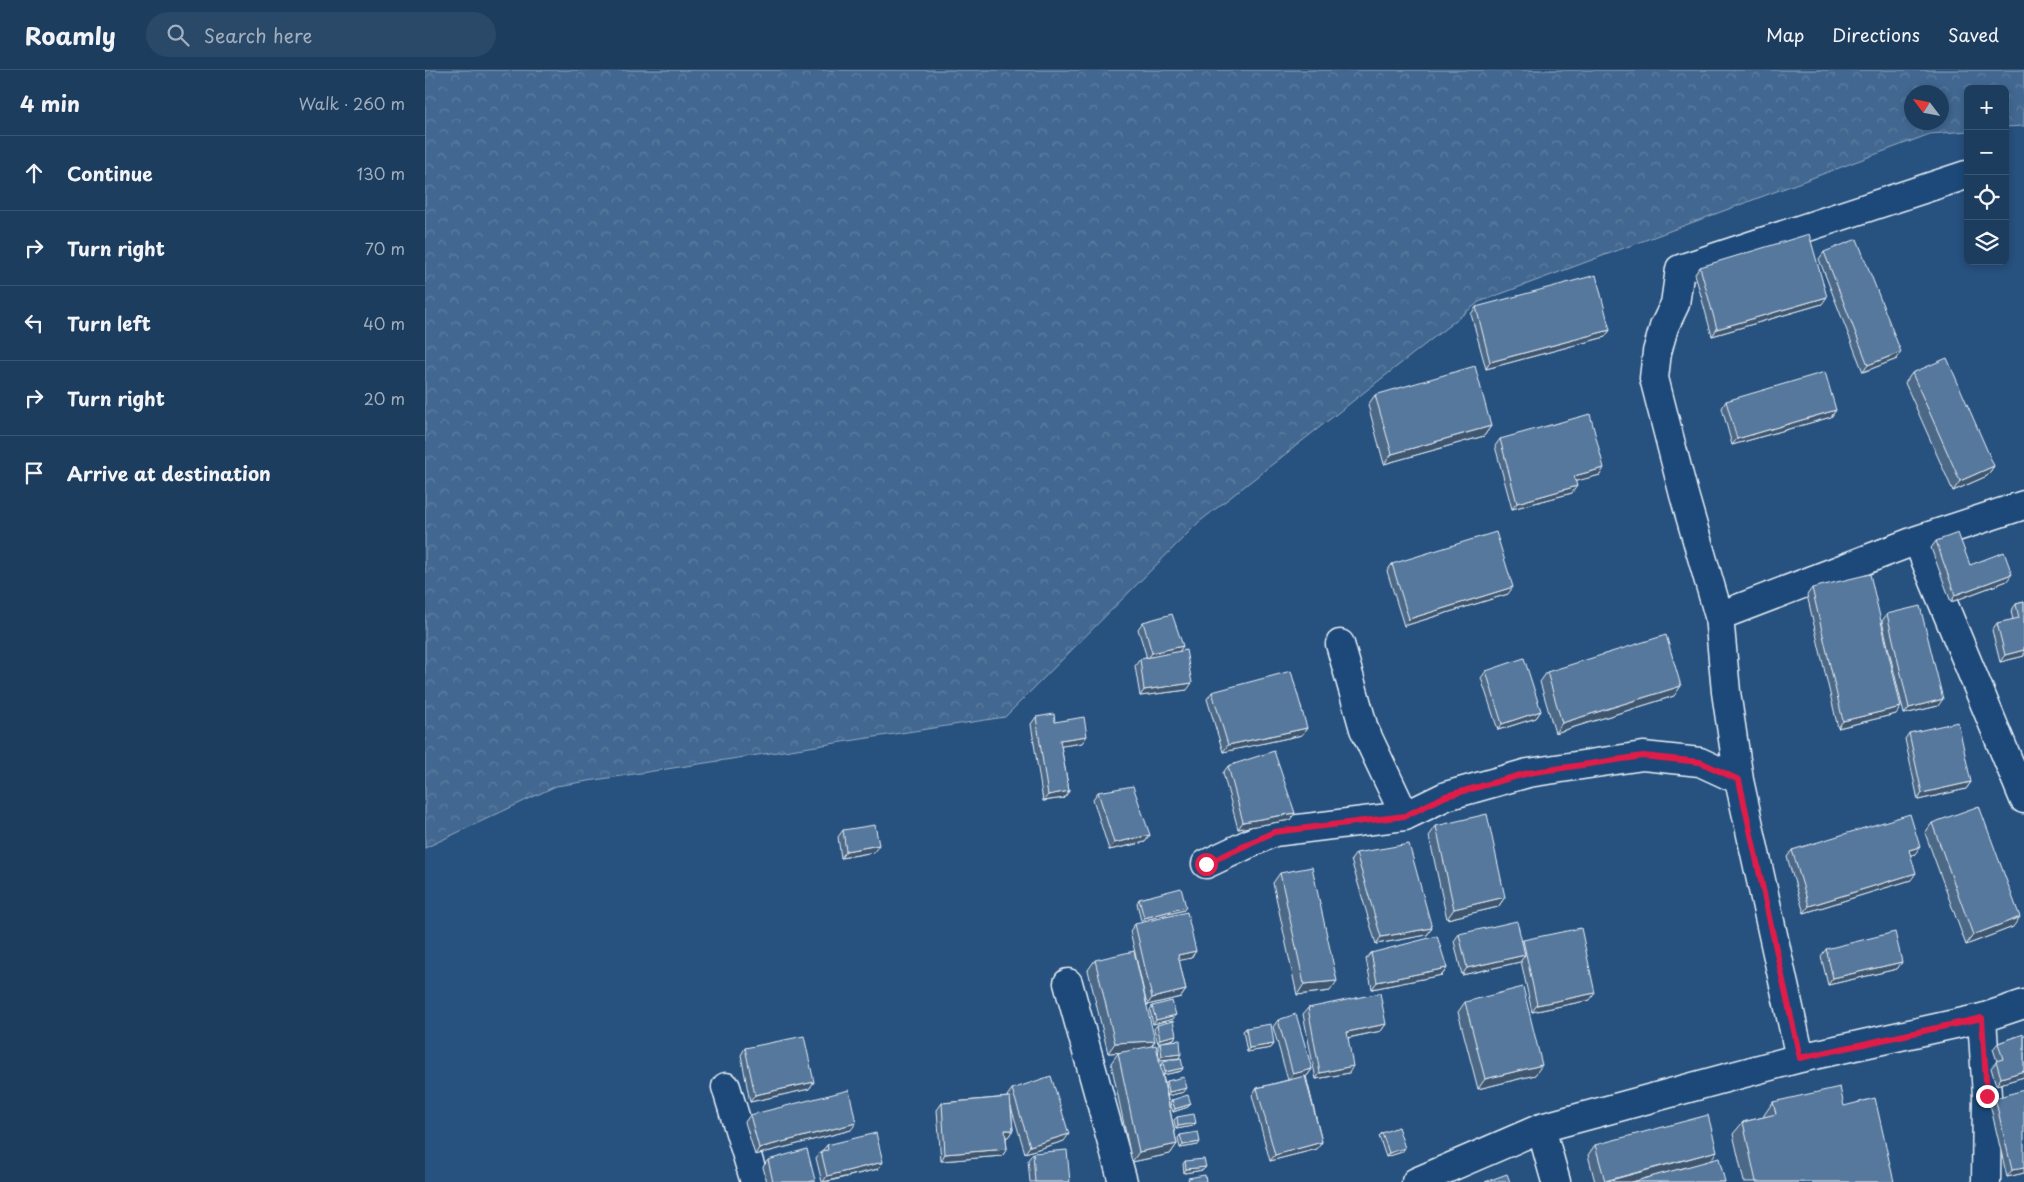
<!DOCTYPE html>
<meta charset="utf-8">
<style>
:root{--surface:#1d3d5f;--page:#2a4868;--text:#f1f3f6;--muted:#a0aebd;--line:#3b5674}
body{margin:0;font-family:"Playpen Sans",sans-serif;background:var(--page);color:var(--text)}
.controls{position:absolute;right:15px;top:15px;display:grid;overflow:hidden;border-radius:8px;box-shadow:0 2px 8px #0003}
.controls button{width:45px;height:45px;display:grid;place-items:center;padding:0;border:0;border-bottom:1px solid var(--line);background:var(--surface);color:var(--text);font:25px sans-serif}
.compass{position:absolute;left:1479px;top:15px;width:45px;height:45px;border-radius:50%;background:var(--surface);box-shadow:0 2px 8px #0003;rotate:302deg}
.stop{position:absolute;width:15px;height:15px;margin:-11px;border:4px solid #e11d48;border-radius:50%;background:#fff}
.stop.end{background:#e11d48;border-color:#fff;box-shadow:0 1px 5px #0008}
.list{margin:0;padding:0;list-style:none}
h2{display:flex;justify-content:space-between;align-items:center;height:65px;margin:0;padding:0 20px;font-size:21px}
h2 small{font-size:16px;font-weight:400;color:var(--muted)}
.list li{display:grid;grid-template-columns:32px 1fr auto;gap:15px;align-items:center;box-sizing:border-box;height:75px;padding:0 20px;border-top:1px solid var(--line)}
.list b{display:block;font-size:19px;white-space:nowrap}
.list em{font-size:16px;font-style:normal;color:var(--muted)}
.icon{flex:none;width:28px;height:28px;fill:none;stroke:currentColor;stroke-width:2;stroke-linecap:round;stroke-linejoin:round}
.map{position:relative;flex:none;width:1599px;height:1112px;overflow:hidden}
header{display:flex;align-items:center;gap:30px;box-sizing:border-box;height:70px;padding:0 25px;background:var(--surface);border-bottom:1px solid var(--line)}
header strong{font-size:24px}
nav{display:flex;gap:28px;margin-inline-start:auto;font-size:18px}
.search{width:350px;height:45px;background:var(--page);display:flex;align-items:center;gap:12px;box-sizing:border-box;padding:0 18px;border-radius:28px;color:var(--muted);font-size:19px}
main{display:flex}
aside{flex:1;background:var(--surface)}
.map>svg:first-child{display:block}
</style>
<header>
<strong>Roamly</strong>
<div class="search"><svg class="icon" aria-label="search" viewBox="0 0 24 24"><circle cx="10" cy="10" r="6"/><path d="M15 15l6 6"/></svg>Search here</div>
<nav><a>Map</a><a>Directions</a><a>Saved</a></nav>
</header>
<main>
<aside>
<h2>4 min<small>Walk · 260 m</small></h2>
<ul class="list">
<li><svg class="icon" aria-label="ahead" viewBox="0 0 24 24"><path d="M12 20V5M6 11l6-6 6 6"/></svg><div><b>Continue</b></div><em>130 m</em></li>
<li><svg class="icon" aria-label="right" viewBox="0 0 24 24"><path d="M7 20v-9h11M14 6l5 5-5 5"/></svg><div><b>Turn right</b></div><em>70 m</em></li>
<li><svg class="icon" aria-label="left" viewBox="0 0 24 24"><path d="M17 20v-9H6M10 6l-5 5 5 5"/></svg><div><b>Turn left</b></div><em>40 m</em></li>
<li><svg class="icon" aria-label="right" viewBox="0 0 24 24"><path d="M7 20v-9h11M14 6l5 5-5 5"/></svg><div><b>Turn right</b></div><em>20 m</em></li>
<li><svg class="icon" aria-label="arrive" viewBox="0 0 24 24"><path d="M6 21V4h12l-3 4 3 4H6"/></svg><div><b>Arrive at destination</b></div></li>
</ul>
</aside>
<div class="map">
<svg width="1599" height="1112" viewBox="0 0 1599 1112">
<defs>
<pattern id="forest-crowns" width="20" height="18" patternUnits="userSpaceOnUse" patternTransform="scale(1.25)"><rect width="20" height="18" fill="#436891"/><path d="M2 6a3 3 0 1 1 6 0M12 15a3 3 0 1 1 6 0" fill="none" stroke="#5e7ea1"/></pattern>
</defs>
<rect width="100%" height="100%" fill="#27517f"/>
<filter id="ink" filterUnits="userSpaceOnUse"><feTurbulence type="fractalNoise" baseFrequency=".02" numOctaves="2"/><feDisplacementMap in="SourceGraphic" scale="10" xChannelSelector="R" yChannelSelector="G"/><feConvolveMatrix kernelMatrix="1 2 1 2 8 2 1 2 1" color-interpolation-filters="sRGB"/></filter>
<g filter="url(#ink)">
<path fill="url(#forest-crowns)" stroke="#96acc4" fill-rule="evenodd" d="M0 0H1599V56L1580 57V19H1543V61L1505 64 1054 232 774 452 580 647 131 716 0 778ZM1486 22H1516V52H1486Z"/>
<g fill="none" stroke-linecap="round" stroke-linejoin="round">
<g stroke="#e8f1f8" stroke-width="31">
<path id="minor" d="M1492 470 1599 729
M1294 546 1492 470 1599 435
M915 574 939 659 980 746
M781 794 849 762 980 746 1021 726 1103 703 1218 686 1275 692 1314 710
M643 913 698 1112
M1557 948 1562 1026 1561 1112
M1375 988 1314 710 1301 622 1294 546 1259 425 1229 308 1232 282 1239 257 1250 234 1255 199 1541 105
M301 1017 330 1112
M1116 1058 1131 1112
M991 1112 1116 1058 1375 988 1557 948 1599 934"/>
</g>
<use href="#minor" stroke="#1f4a7a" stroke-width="28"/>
</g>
<path fill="#4b6787" stroke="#e8f1f8" d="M1399 182 1472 289 1438 302 1394 189Z
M1275 197 1397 234 1287 266 1270 204Z
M1051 237 1185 260 1180 267 1061 299 1046 244Z
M1487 303 1569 396 1562 406 1528 421 1480 313Z
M950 325 1066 356 1059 366 959 394 943 335Z
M1301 331 1411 340 1406 347 1307 375 1297 338Z
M1075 369 1175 405 1150 411 1147 423 1087 439 1070 376Z
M1511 471 1545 495 1582 511 1526 532 1506 478Z
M967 494 1083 524 979 556 962 501Z
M1387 518 1471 644 1413 658 1382 525Z
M1599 532V586L1575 592 1567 560 1572 553 1588 550 1586 541 1591 534Z
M1462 544 1513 636 1479 644 1457 551Z
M718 552 758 576 753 582 762 620 715 626 710 596 715 589 722 588 713 559Z
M1061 601 1116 641 1111 648 1073 660 1056 608Z
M1122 602 1249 626 1130 663 1115 612Z
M787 622 882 658 877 665 798 682 782 629Z
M611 647 630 652 657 673 636 676 644 721 639 728 618 731 606 654Z
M1484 663 1546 712 1541 719 1493 730 1480 669Z
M803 696 865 750 813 759 798 703Z
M673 722 725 765 720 772 684 780 668 729Z
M1507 753 1588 857 1541 875 1500 763Z
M1011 756 1080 827 1073 837 1022 849 1004 766Z
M418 760 449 782 416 788 413 767Z
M1367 780 1490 784 1485 785 1486 810 1379 843 1362 787Z
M931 783 1007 858 1002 865 951 874 926 790Z
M855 803 905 921 872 925 848 813Z
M714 829 759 840 716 851 712 833Z
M710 854 771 881 766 888 754 890 761 920 756 927 722 935 705 861Z
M1034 864 1097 871 1098 870 1165 930 1107 942 1096 891 1095 892 1037 905 1029 871Z
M1401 879 1477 892 1472 899 1403 915 1396 886Z
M946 883 1022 898 1017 905 947 919 941 889Z
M670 890 730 971 726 976 736 996 738 992 758 998 756 1001 738 1005 752 1074 745 1084 707 1092 686 993 693 983 700 982 683 983 663 900Z
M1040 932 1110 1005 1053 1019 1033 942Z
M727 936 748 949 728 954 725 940Z
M883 938 961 954 956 961 923 968 924 1003 891 1009 878 944Z
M853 950 887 999 882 1006H881L897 1072 892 1079 845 1091 827 1025 832 1018 863 1010 848 957Z
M732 955 751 965 749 969 733 973 729 959Z
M821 958 849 974 846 978 822 982 818 961Z
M1599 964V1007L1571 1015 1566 998 1572 991 1568 979 1573 973Z
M735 972 754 988 734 990 733 976Z
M320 978 389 1012 384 1019 325 1032 316 985Z
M742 1011 759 1022 742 1026 740 1014Z
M587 1019 639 1071 600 1083 586 1037 588 1060 583 1067H581L582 1079 577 1086 516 1091 512 1040 517 1033 583 1027 582 1026Z
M1570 1028 1599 1103 1582 1107 1565 1034Z
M747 1030 766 1034 763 1037 748 1042 745 1033Z
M1348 1032 1419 1036 1469 1112H1319L1308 1064 1318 1052 1339 1047V1045Z
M325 1045 426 1060 330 1085 320 1052Z
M752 1047 771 1053 768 1056 751 1059 749 1050Z
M957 1063 977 1082 961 1087 954 1066Z
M755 1065 773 1075 755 1078 753 1068Z
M402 1075 458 1092 453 1099 401 1112H397L391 1088 396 1081 398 1080Z
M1170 1075 1286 1091 1300 1112H1170L1163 1085Z
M608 1083 645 1112H605L603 1090Z
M343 1090 390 1110 389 1112H342L338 1097Z
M760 1091 778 1100 759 1103 758 1094Z"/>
<path fill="#3d546e" stroke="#e8f1f8" d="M1402 227 1397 234 1287 266 1292 259Z
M1185 260 1180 267 1061 299 1065 292Z
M1476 282 1472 289 1438 302 1443 295Z
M1411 340 1406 347 1307 375 1312 369Z
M1066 356 1059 366 959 394 967 384Z
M1569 396 1562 406 1528 421 1535 411Z
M1179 398 1175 405 1144 413 1149 406Z
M1152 416 1147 423 1087 439 1092 433Z
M1587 504 1582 511 1526 532 1530 525Z
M1088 517 1083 524 979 556 984 549Z
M758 576 753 583 722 590 727 583Z
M1599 580V586L1575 592 1580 585Z
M767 613 762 620 715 626 719 620Z
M1256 616 1249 626 1130 663 1137 653Z
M1518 629 1513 636 1479 644 1484 638Z
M1476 637 1471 644 1413 658 1418 651Z
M1116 641 1111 648 1073 660 1077 654Z
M882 658 877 665 798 682 803 675Z
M662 666 657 673 631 677 635 670Z
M1546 712 1541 719 1493 730 1497 723Z
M644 721 639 728 618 731 623 725Z
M870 743 865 750 813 759 818 752Z
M725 765 720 772 684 780 689 773Z
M454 775 449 782 416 788 421 781Z
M1495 777 1490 784 1479 787 1484 780Z
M1491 803 1486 810 1379 843 1384 836Z
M1080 827 1073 837 1022 849 1029 839Z
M761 837 759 840 716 851 719 848Z
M1595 847 1588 857 1541 875 1548 865Z
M1007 858 1002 865 951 874 956 867Z
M771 881 766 888 748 892 753 885Z
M1100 885 1095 892 1037 905 1042 898Z
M1477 892 1472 899 1403 915 1408 908Z
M1022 898 1017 905 947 919 952 912Z
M912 911 905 921 872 925 879 914Z
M761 920 756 927 722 935 727 928Z
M1170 923 1165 930 1107 942 1112 935Z
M751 945 748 949 728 954 731 950Z
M961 954 956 961 917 969 922 962Z
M751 965 749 969 733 973 735 969Z
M730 971 723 981 683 983 690 973Z
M849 974 846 978 822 982 824 978Z
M756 984 754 988 734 990 737 986Z
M1117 995 1110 1005 1053 1019 1060 1009Z
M928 996 924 1003 891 1009 895 1003Z
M758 998 756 1001 738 1005 740 1002Z
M887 999 882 1006 863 1011 868 1004Z
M1599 1001V1007L1571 1015 1576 1008Z
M389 1012 384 1019 325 1032 330 1025Z
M762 1018 759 1022 742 1026 744 1022Z
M766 1034 763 1037 748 1042 750 1039Z
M431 1053 426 1060 330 1085 334 1078Z
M771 1053 768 1056 751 1059 753 1056Z
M580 1060H588L583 1067H576Z
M644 1064 639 1071 600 1083 605 1076Z
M775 1072 773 1075 755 1078 758 1075Z
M897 1072 892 1079 845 1091 850 1085Z
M752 1074 745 1084 707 1092 714 1082Z
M980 1078 977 1082 961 1087 964 1083Z
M582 1079 577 1086 516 1091 520 1084Z
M1292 1081 1285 1091 1207 1112H1179Z
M458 1092 453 1099 398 1112 402 1106Z
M781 1097 778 1100 759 1103 761 1099Z
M1599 1098V1103L1582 1107 1587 1100Z"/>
<path fill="#57789d" stroke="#e8f1f8" d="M1384 164 1402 227 1292 259 1275 197Z
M1432 169 1476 282 1443 295 1399 182Z
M1171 205 1185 260 1065 292 1051 237Z
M1522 288 1569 396 1535 411 1487 303Z
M1050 296 1066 356 967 384 950 325Z
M1400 302 1411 340 1312 369 1301 331Z
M1165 344 1179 398 1149 406 1152 416 1092 433 1075 369Z
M1071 462 1088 517 984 549 967 494Z
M1533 463 1545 495 1579 482 1587 504 1530 525 1511 471Z
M1445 504 1476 637 1418 651 1387 518Z
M1599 532V580L1580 585 1572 553 1594 548 1591 534Z
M1495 536 1518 629 1484 638 1462 544Z
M747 544 758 576 727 583 718 552Z
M1241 565 1256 616 1137 653 1122 602Z
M761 580 767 613 719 620 715 589Z
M1099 588 1116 641 1077 654 1061 601Z
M866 601 882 658 803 675 787 622Z
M629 644 630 652 659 647 662 666 635 670 644 721 623 725 611 647Z
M1533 652 1546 712 1497 723 1484 663Z
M849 681 870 743 818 752 803 696Z
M708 716 725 765 689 773 673 722Z
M1554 736 1595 847 1548 865 1507 753Z
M1062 744 1080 827 1029 839 1011 756Z
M1485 744 1495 777 1484 780 1491 803 1384 836 1367 780Z
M450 755 454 775 421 781 418 760Z
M984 774 1007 858 956 867 931 783Z
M887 797 912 911 879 914 855 803Z
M756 818 761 837 719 848 714 829Z
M762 842 771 881 753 885 761 920 727 928 710 854Z
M1092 851 1100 885 1042 898 1034 864Z
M1156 858 1170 923 1112 935 1098 870Z
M1470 862 1477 892 1408 908 1401 879Z
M1012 866 1022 898 952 912 946 883Z
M709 881 730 971 690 973 670 890Z
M1098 917 1117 995 1060 1009 1040 932Z
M955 923 961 954 922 962 928 996 895 1003 883 938Z
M747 931 751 945 731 950 727 936Z
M871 944 887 999 868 1004 853 950Z
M748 951 751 965 735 969 732 955Z
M846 954 849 974 824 978 821 958Z
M1599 964V1001L1576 1008 1571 991 1578 989 1573 973Z
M379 966 389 1012 330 1025 320 978Z
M755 970 756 984 737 986 735 972Z
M731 975 752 1074 714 1082 693 983Z
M756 988 758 998 740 1002 738 992Z
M626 1006 644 1064 605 1076 587 1019Z
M880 1006 897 1072 850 1085 832 1018Z
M759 1007 762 1018 744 1022 742 1011Z
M1415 1017 1419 1036 1450 1028 1469 1112H1331L1318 1052 1351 1044 1348 1032Z
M424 1020 431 1053 334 1078 325 1045Z
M1599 1020V1098L1587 1100 1570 1028Z
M763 1025 766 1034 750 1039 747 1030Z
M585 1027 588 1060H580L582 1079 520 1084 517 1033Z
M769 1044 771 1053 753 1056 752 1047Z
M1283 1045 1292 1081 1180 1111 1170 1075Z
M973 1057 980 1078 964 1083 957 1063Z
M773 1062 775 1072 758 1075 755 1065Z
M451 1063 458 1092 402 1106 396 1081 403 1080 402 1075Z
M382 1079 390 1110 384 1112H348L343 1090Z
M642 1080 645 1112H610L608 1083Z
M1294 1088 1300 1112H1207Z
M779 1089 781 1097 761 1099 760 1091Z
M1082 1104 1085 1112H1060Z
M780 1105 781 1112H764L763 1108Z"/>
</g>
<g fill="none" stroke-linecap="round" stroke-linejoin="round" filter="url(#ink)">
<path stroke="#e11d48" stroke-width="6" d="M781 794 849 762 980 746 1021 726 1103 703 1218 686 1275 692 1314 710 1375 988 1557 948 1562 1026"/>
</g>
</svg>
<div class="controls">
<button>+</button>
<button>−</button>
<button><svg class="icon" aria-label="locate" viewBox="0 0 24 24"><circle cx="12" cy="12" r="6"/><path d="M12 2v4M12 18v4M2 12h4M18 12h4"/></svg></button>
<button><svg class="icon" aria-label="layers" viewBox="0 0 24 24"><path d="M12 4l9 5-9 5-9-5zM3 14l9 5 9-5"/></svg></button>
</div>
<svg class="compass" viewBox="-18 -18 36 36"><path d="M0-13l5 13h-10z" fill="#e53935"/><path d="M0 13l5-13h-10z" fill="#a0aebd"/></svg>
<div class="stop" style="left:781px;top:794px"></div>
<div class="stop end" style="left:1562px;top:1026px"></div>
</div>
</main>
